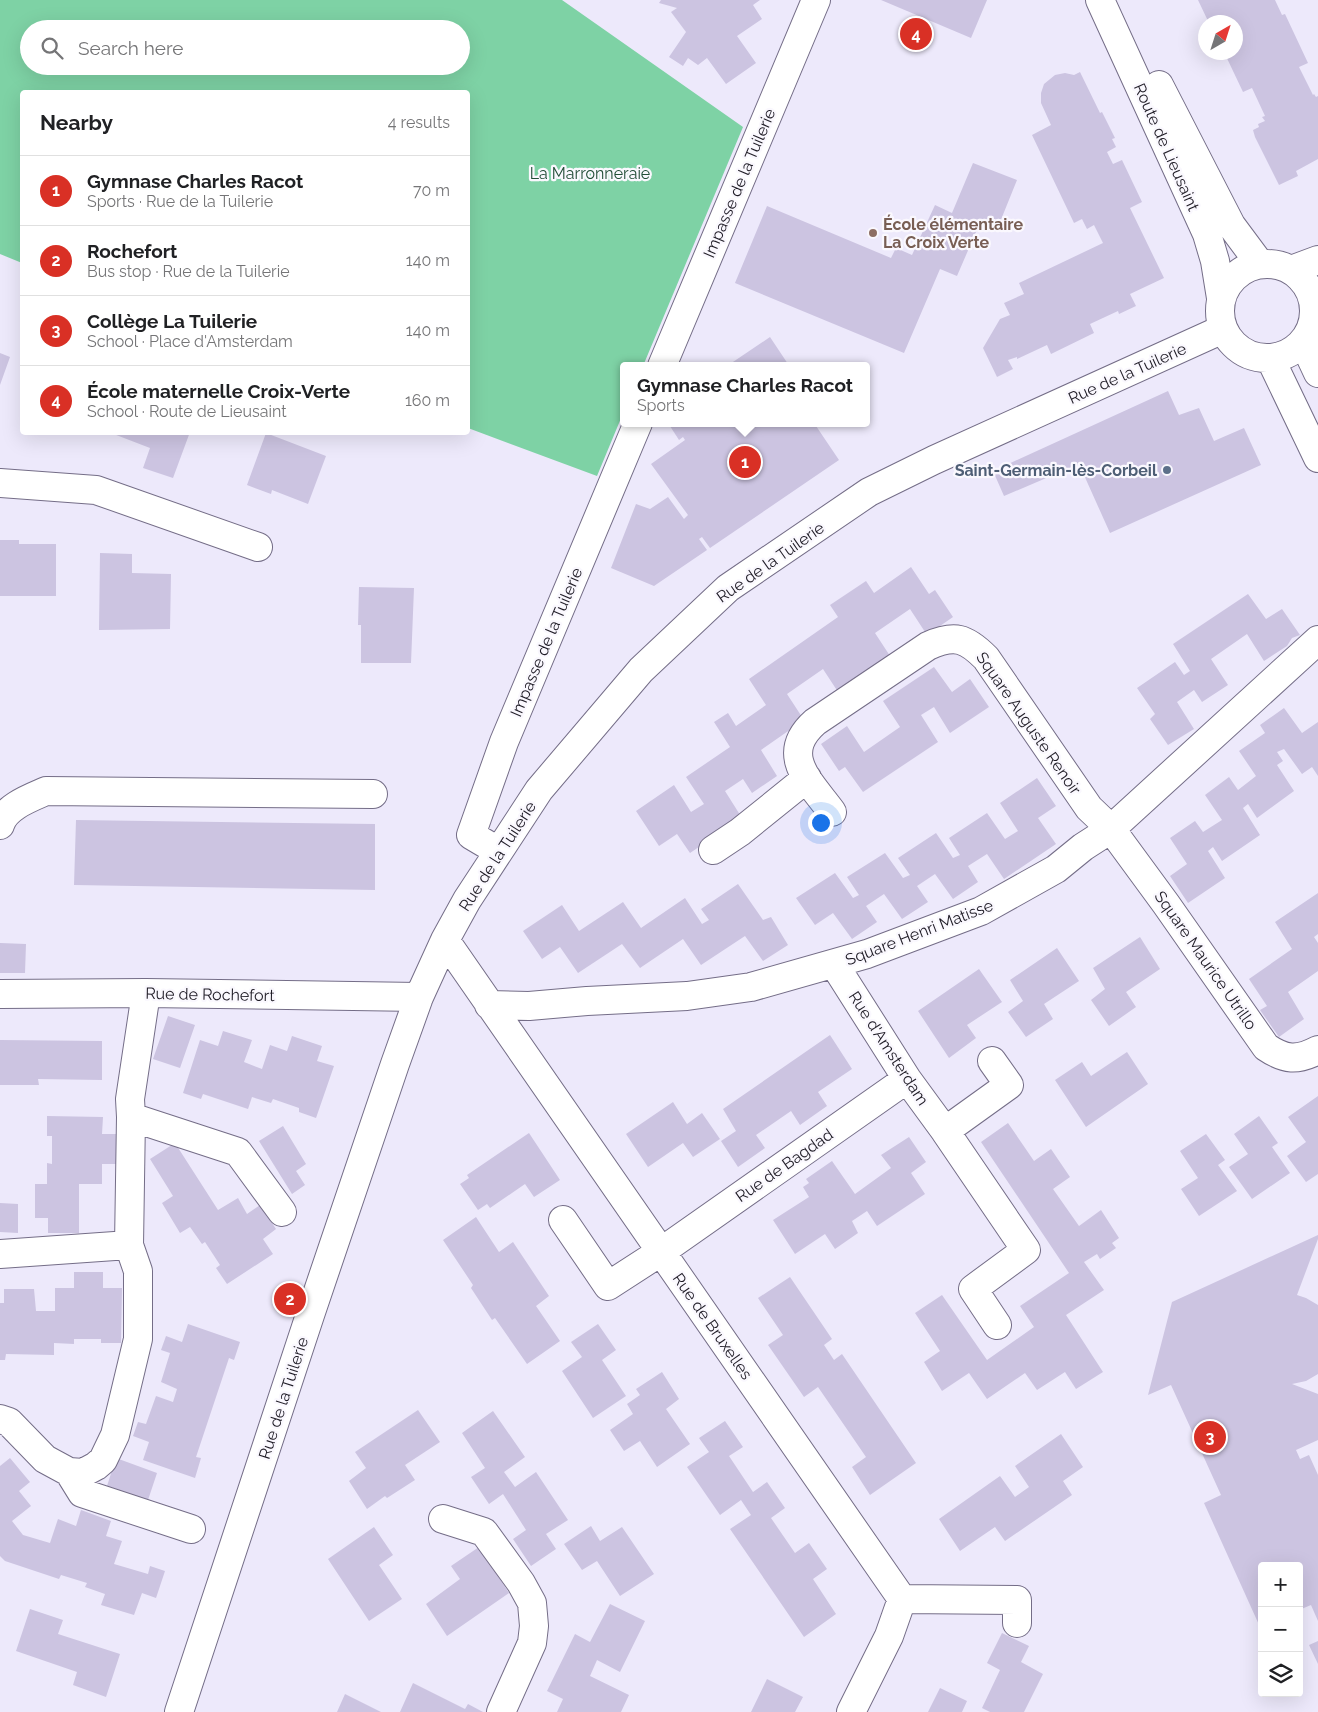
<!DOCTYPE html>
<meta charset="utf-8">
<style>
:root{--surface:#fff;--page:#f6f6f6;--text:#202124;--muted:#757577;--line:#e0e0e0;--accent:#d93025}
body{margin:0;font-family:Raleway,sans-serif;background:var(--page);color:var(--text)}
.controls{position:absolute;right:15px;bottom:15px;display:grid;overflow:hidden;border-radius:5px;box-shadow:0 5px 20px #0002}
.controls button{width:45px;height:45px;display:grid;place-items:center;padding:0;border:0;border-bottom:1px solid var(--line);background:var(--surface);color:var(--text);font:25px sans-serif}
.compass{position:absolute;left:1198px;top:15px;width:45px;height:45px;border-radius:50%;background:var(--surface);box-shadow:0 5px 20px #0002;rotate:39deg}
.you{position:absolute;left:820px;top:822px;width:18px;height:18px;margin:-12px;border:4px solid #fff;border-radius:50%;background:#1a73e8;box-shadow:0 0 0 8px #1a73e833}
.badge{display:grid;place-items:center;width:32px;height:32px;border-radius:50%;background:var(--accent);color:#fff;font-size:16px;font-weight:700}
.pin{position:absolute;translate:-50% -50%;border:2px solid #fff;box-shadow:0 1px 5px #0006}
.popup{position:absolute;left:620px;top:362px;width:250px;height:65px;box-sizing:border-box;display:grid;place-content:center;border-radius:5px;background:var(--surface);filter:drop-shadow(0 1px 4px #0005);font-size:16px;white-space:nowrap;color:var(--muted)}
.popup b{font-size:19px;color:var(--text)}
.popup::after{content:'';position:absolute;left:50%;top:100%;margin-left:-10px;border:10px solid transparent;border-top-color:var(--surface)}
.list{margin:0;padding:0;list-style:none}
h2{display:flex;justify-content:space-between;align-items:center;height:65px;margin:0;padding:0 20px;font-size:21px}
h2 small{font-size:16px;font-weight:400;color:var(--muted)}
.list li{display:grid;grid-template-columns:32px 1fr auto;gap:15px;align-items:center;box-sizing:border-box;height:70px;padding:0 20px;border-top:1px solid var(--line)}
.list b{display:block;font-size:19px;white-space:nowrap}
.list p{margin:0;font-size:16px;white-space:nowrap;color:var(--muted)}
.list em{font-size:16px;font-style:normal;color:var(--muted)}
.icon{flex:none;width:28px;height:28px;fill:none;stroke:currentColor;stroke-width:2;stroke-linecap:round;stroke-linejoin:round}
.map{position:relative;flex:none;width:1318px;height:1712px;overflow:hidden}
.search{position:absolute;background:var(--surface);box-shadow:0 5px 20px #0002;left:20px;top:20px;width:450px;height:55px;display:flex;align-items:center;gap:12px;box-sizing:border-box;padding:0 18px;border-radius:28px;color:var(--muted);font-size:19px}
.panel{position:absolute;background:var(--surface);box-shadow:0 5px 20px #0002;left:20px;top:90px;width:450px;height:345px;border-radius:5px}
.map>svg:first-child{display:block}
</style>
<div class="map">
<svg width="1318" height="1712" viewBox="0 0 1318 1712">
<rect width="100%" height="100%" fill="#ede9fb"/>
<path fill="#7ed2a5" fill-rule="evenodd" d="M0 0H562L743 127 643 366H624V411L597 476 468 428V92H22V263L0 254ZM29 29H461V66H29Z"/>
<path fill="#ccc4e1" d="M661 0H760L753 5 762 19 737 36 756 63 726 84 707 58 698 65 688 58 683 66 669 57 686 32 671 12 677 8 659 3Z
M881 0H987L971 38Z
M1198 0H1275L1282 15 1285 14 1308 63 1299 67 1313 95 1314 94 1316 97 1318 96V159L1296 171 1298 176 1279 185 1255 137 1253 130 1259 127 1258 124 1265 121 1262 117 1265 116 1252 88 1243 92 1224 52H1236V22H1205L1208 21Z
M1080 72 1100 113 1102 112 1115 138 1112 139 1116 147 1107 152 1113 164 1122 160 1142 202 1130 208 1164 278 1130 294 1136 306 1119 314 1118 311 1090 324 1094 333 1051 354 1047 345 1017 359V357L1008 360 1013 369 997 377 983 348 1000 319 1010 315 1004 303 1024 294 1019 283 1103 243 1094 225 1087 229 1082 219 1074 223 1032 135 1051 125 1041 103V93L1044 84 1055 75 1065 73 1074 75Z
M973 163 1017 180 996 232 979 225 957 276 940 269 904 353 735 283 767 206 891 258 896 248 912 255 935 205 952 213Z
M770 337 788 364 785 366H727Z
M0 353 10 357 0 385Z
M1168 391 1179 415 1199 408 1214 441 1244 428 1261 465 1110 533 1079 464 1004 496 993 471Z
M668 423H814L839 460 710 548 702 537 699 539 707 550 654 586 611 568 636 504 650 509 668 497 684 519 688 515 651 464 685 440 683 437 679 440Z
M190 432 173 478 143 468 150 448 111 433Z
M266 433 326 456 308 504 272 490 271 494 247 485Z
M0 540H19V544H56V596H0Z
M100 553 132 554V573L171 574 170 629 99 630Z
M911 567 929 594 935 590 953 617 927 635 910 609 875 633 892 659 840 695 823 669 787 694 804 720 761 750 777 776 752 793 743 779 725 791 742 818 690 853 677 834 659 846 636 811 674 785 691 812 704 804 686 777 730 747 714 722 728 713 736 726 766 705 749 679 838 617 830 605 866 581 874 593Z
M359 587 414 588 411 663H361V625H358Z
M1248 594 1266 619 1282 609 1300 635 1292 638 1287 646 1264 661 1247 634 1211 659 1228 685 1202 702 1194 690 1177 702 1194 729 1168 745 1150 719 1155 714 1137 688 1175 662 1184 675 1190 671 1173 644Z
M934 667 952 692 970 679 989 707 950 733 934 707 921 715 938 742 863 792 845 767 839 771 821 744 847 726 864 752 900 727 883 701Z
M1284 708 1302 733 1318 722V776L1312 767 1302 774 1284 749 1277 752 1283 761 1277 765 1294 791 1257 818 1248 804 1243 808 1260 835 1222 861 1213 847 1208 851 1225 878 1188 903 1170 876 1187 864 1170 838 1195 821 1203 832 1222 820 1205 795 1229 777 1238 790 1256 776 1239 751 1265 733 1260 725Z
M1037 778 1056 806 1038 818 1056 844 1004 879 987 854 968 866 978 882 953 899 935 874 917 886 928 902 902 919 884 894 866 906 877 922 852 939 833 913 815 925 796 898 835 873 853 898 859 895 847 877 885 853 903 878 910 875 898 858 936 833 953 858 960 855 949 838 987 813 1005 839 1018 831 1000 803Z
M76 820 375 824V890L74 885Z
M738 884 763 920 771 917 788 945 763 961 745 936 701 965 683 939 640 968 622 944 578 973 560 947 542 959 523 931 562 905 579 931 623 902 641 928 685 898 702 924 709 920 701 909Z
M1318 893V934L1314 937 1318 943V971L1288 992 1304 1019 1279 1037 1260 1010 1267 1006 1249 979 1292 949 1275 922Z
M1140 937 1160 969 1126 992 1136 1007 1109 1026 1091 1000 1105 989 1093 968Z
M0 943 26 944 25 973H0Z
M1057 948 1079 981 1044 1004 1053 1019 1026 1037 1008 1012 1023 1001 1010 980Z
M979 969 1002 1002 967 1025 976 1038 949 1058 918 1011Z
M168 1016 195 1025 180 1068 153 1059Z
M223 1031 252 1040 244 1062 262 1069 270 1045 287 1051 292 1036 322 1046 317 1061 334 1066 316 1118 299 1112V1108L273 1099 271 1103 252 1097 248 1109 203 1094 201 1099 183 1093 200 1040 218 1046Z
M830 1035 852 1069 818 1092 827 1106 800 1125 791 1111 756 1135 765 1148 738 1167 721 1141 736 1131 723 1109Z
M0 1040 102 1041V1080L38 1079 39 1085H0Z
M1127 1052 1148 1084 1086 1127 1055 1080 1082 1062 1091 1076Z
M1318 1096V1174L1306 1182 1287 1156 1306 1142 1288 1117Z
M673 1102 687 1124 702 1113 720 1139 693 1157 683 1143 648 1167 626 1134Z
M47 1116 103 1117 102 1134H118V1164H102V1184H79V1233H48V1218H35V1184H47V1163L52 1164V1136H47Z
M1259 1116 1278 1143 1272 1147 1290 1173 1252 1199 1229 1167 1248 1154 1234 1134Z
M1008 1123 1034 1161 1051 1149 1070 1177 1053 1189 1079 1226 1101 1210 1119 1238 1112 1243 1116 1248 1100 1259 1097 1254 1084 1262 1104 1290 1066 1315 1103 1372 1076 1389 1065 1372 1037 1390 1025 1373 987 1399 969 1373 942 1391 924 1362 940 1351 915 1313 942 1295 987 1360 1034 1327 1020 1306 1069 1273 981 1142Z
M283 1126 306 1164 296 1171 305 1185 292 1194 259 1141Z
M529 1133 560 1180 534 1197 525 1184 490 1208 487 1204 478 1210 460 1184 469 1178 467 1175Z
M1206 1134 1225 1160 1218 1165 1237 1191 1199 1216 1181 1189 1198 1178 1180 1151Z
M909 1137 926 1162 911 1173 925 1194 877 1226 867 1211 852 1221 858 1233 835 1249 825 1234 795 1254 773 1220 809 1197 803 1187 809 1183 806 1179 832 1161 855 1194 891 1168 881 1155Z
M175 1143 218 1210 238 1198 247 1214 260 1205 276 1229 263 1239 273 1254 227 1284 216 1268 220 1265 205 1242 202 1244 190 1227 180 1233 162 1203 173 1196 150 1159Z
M0 1203 18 1204V1233L0 1232Z
M476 1217 499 1252 513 1242 549 1296 536 1306 560 1341 527 1364 495 1318 492 1320 471 1288 473 1285 443 1240Z
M1318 1235V1239L1297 1295 1306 1298 1318 1305V1374L1306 1381 1292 1384 1318 1394V1440L1296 1450 1300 1459 1309 1455 1318 1475V1621L1311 1605 1299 1610V1566H1262V1626L1260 1627 1204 1503 1221 1495 1171 1385 1148 1395 1172 1302Z
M74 1272H103V1288H122L121 1343H101V1339H74V1344L54 1343V1355L6 1354 5 1360H0V1303H4V1289H34L36 1311H55V1288H74Z
M790 1277 832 1339 824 1345 834 1360 842 1354 916 1463 870 1495 852 1467 866 1457 818 1387 804 1397 768 1345 783 1335 758 1298Z
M188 1324 240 1342 234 1360 229 1358 196 1457 201 1458 195 1478 143 1460 149 1442 133 1436 138 1422 146 1424 156 1396 173 1402 177 1389 161 1382 170 1353 161 1350 166 1336 182 1342Z
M598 1324 616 1350 602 1360 626 1396 593 1418 562 1371 582 1357 571 1342Z
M662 1372 679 1399 666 1409 690 1444 657 1467 640 1441 624 1451 610 1430 633 1414 627 1404 640 1395 636 1389Z
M418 1410 440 1442 405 1465 415 1480 387 1498 385 1496 367 1509 349 1481 366 1468 355 1452Z
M493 1411 525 1457 504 1472 515 1487 536 1472 568 1520 546 1534 556 1549 531 1566 513 1539 526 1530 503 1494 489 1504 471 1477 485 1468 462 1433Z
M725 1421 743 1447 729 1456 753 1492 767 1482 785 1508 771 1518 795 1553 809 1543 827 1569 813 1579 836 1614 804 1637 730 1529 751 1515 741 1500 720 1515 687 1467 709 1452 699 1438Z
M1061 1434 1083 1467 1063 1481 1072 1495 1005 1541 995 1527 960 1551 939 1519 1000 1476 1015 1497 1029 1487 1015 1466Z
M10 1458 30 1482 19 1491 31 1506 12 1521 23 1535 50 1543 58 1519 76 1526 81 1510 111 1521 106 1536 122 1541 114 1564 148 1574 150 1566 165 1571 156 1598 142 1593 134 1615 101 1605 105 1594 85 1587 87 1583 61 1575 59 1579 5 1561 0 1556V1466Z
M116 1458 157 1473 148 1500 107 1486Z
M591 1526 600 1541 622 1527 654 1574 620 1596 597 1561 582 1570 564 1544Z
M374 1527 393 1555 379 1565 402 1599 369 1621 328 1559Z
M479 1547 509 1593 447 1636 426 1604 460 1579 451 1566Z
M610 1604 645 1621 620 1672 597 1660 590 1676 629 1695 621 1712H557L563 1699 547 1691 575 1634 590 1642Z
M30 1609 63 1620 58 1634 120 1654 106 1697 73 1685 77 1672 16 1651Z
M1002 1633 1029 1646 1021 1662 1043 1674 1024 1712H990L982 1708 1000 1670 987 1663Z
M1318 1641V1664L1309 1645Z
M767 1679 803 1697 795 1712H751Z
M413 1683 465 1709 468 1704 483 1712H400Z
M940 1688 967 1701 962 1712H928Z
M345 1694 381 1712H337Z"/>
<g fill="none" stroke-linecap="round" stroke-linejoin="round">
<g stroke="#746d87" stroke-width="30">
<path id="minor" d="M662 366 816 0
M0 483 96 490 258 547
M832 812C810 782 778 755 815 722L928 646C955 634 966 638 986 658L1089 808 1111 829 1166 904 1266 1047C1285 1060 1297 1061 1318 1050
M0 825C5 807 30 798 46 791L373 794
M713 850 740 832 807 778
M498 851 471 835 504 742 638 423
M445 940 902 1599 1017 1600V1623
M834 964 907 1079 945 1131 1026 1250 973 1289 997 1325
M0 994 146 993 419 997
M489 1005 529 1006 587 1001 687 996 751 987 867 954 981 911 1056 869 1083 847 1111 829 1318 640
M131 1117 238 1152 282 1212
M945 1131 1009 1085 992 1061
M563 1220 608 1286 662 1251 907 1079
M0 1254 129 1245
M0 1419 9 1422 45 1459 69 1472 83 1473 96 1466 103 1460 115 1435 138 1339V1271L129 1245 131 1117 130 1099 146 993
M69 1472 82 1493 191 1529
M443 1519 484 1532 521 1583 532 1603 534 1626 532 1643 501 1712
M179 1712 310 1315 395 1064 419 997 445 940 467 900 539 790 641 670 728 588 869 492 934 460 1223 329
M851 1712 889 1636 902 1599"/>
</g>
<g stroke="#746d87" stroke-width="30">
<path id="major" d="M1100 0 1207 234 1215 261 1221 298
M1159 85 1231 225 1260 264
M1220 311a47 47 0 1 1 94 0a47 47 0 1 1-94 0Z
M1291 270 1318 260
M1303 341 1318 373
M1270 358 1318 458"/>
</g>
<use href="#minor" stroke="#fff" stroke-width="28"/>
<use href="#major" stroke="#fff" stroke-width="28"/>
</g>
<circle fill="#8d6e63" stroke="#faf8fe" stroke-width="2" cx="873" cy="233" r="5"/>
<circle fill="#5c6f8a" stroke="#faf8fe" stroke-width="2" cx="1167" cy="470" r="5"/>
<g text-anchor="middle" stroke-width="4.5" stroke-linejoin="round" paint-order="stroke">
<g font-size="16" fill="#1e1b25" stroke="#faf8fe">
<text transform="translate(1167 147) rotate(66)" y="6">Route de Lieusaint</text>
<text transform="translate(739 183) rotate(-67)" y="6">Impasse de la Tuilerie</text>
<text transform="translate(1127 373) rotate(-24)" y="6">Rue de la Tuilerie</text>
<text transform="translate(770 562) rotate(-35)" y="6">Rue de la Tuilerie</text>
<text transform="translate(546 642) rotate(-67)" y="6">Impasse de la Tuilerie</text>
<text transform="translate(1029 723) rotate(55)" y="6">Square Auguste Renoir</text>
<text transform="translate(497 856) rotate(-57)" y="6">Rue de la Tuilerie</text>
<text transform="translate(919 932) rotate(-21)" y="6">Square Henri Matisse</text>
<text transform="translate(1206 960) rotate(55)" y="6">Square Maurice Utrillo</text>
<text transform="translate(210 994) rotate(1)" y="6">Rue de Rochefort</text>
<text transform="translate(889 1048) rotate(57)" y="6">Rue d'Amsterdam</text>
<text transform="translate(784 1165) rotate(-35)" y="6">Rue de Bagdad</text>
<text transform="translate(713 1326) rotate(55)" y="6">Rue de Bruxelles</text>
<text transform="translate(283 1398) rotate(-72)" y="6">Rue de la Tuilerie</text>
</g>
<g font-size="16" fill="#224d37" stroke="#faf8fe">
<text x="590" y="179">La Marronneraie</text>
</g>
<g font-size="16" font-weight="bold" fill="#785e54" stroke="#faf8fe" text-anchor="start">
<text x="883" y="230">École élémentaire<tspan x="883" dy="18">La Croix Verte</tspan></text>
</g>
<g font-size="16" font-weight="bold" fill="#4e5e75" stroke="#faf8fe" text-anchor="end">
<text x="1157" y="476">Saint-Germain-lès-Corbeil</text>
</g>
</g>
</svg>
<div class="controls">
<button>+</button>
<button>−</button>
<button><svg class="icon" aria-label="layers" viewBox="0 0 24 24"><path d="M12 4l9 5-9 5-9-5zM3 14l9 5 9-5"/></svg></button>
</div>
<svg class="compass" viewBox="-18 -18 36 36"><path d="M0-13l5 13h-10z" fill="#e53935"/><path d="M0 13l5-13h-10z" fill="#757577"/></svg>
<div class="you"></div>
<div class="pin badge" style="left:745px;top:462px">1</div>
<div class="popup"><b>Gymnase Charles Racot</b>Sports</div>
<div class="pin badge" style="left:290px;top:1299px">2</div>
<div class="pin badge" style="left:1210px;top:1437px">3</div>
<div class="pin badge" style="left:916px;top:34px">4</div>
<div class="search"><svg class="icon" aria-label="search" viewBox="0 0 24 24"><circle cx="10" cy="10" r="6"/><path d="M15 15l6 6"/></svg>Search here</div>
<section class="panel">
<h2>Nearby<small>4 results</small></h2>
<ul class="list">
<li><span class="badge">1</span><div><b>Gymnase Charles Racot</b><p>Sports · Rue de la Tuilerie</p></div><em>70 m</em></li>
<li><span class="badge">2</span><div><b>Rochefort</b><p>Bus stop · Rue de la Tuilerie</p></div><em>140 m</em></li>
<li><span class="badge">3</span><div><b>Collège La Tuilerie</b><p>School · Place d'Amsterdam</p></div><em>140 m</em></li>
<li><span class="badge">4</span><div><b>École maternelle Croix-Verte</b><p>School · Route de Lieusaint</p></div><em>160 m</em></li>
</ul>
</section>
</div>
